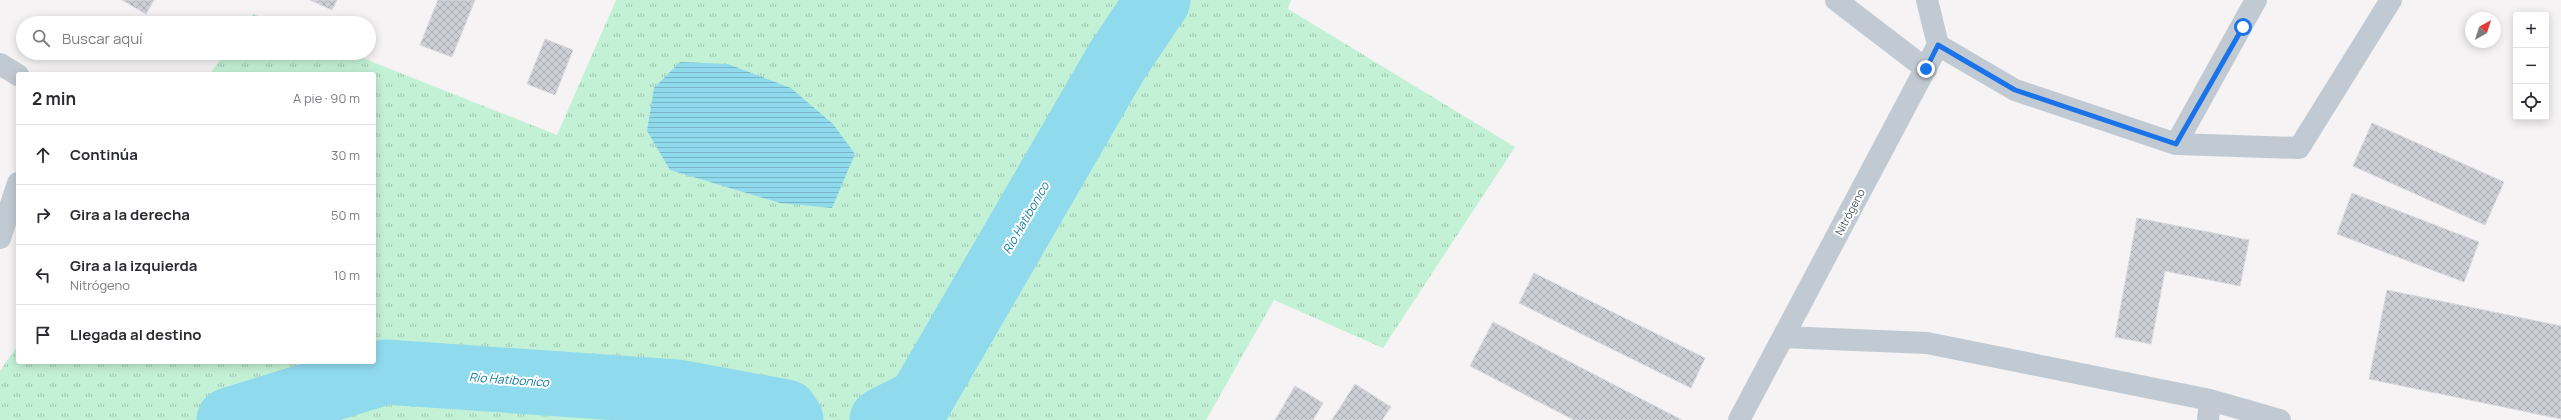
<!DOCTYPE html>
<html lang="es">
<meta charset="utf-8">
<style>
:root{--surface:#fff;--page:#f2f2f3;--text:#2b2b33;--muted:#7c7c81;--line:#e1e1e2}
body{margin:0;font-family:Manrope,sans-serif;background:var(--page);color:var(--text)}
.controls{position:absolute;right:12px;top:12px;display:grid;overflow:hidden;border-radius:4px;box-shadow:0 2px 10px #0003}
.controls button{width:36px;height:36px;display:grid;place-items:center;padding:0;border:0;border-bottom:1px solid var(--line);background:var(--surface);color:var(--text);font:20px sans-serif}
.compass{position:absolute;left:2465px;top:12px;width:36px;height:36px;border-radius:50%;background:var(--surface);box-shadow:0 2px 10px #0003;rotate:39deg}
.stop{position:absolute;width:12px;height:12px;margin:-9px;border:3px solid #1a73e8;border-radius:50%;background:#fff}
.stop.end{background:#1a73e8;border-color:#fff;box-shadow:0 1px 4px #0008}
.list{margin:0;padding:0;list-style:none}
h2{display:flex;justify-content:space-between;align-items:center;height:52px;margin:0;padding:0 16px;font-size:17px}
h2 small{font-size:13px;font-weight:400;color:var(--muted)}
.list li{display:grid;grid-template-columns:26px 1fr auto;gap:12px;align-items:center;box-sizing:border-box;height:60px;padding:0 16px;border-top:1px solid var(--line)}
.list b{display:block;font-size:15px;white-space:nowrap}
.list p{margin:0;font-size:13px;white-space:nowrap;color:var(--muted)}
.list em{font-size:13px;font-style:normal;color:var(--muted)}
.icon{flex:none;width:22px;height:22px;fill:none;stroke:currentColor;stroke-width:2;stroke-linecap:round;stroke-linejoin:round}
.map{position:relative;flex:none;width:2561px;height:420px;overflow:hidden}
.search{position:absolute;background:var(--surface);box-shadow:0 2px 10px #0003;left:16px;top:16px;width:360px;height:44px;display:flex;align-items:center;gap:10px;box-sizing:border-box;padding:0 14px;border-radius:22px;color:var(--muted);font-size:15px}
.panel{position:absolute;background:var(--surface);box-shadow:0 2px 10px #0003;left:16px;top:72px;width:360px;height:292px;border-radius:4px}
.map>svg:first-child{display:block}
</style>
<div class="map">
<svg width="2561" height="420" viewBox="0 0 2561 420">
<defs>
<pattern id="grass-tufts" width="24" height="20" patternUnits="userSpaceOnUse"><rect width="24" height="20" fill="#c3f1d5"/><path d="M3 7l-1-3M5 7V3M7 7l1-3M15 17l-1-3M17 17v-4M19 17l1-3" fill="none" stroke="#a0c6b0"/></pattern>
<pattern id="water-rules" width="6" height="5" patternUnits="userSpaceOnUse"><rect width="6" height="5" fill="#90daee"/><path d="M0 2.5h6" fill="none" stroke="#78b4c4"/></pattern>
<pattern id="building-cross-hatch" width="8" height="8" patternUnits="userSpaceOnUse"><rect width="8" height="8" fill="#cdcfd5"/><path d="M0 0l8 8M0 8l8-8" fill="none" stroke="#a8abb0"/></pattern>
</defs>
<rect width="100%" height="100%" fill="#f5f3f3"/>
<path fill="url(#grass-tufts)" d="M616 0H1291L1288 9 1515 147 1383 348 1274 300 1206 420H0V371L18 345V362H374V74H210L225 53H350L557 135Z
M253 14 275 23H246Z"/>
<path fill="url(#water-rules)" d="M680 62 728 64 791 88 833 124 855 154 832 208 780 203 670 170 647 131 654 88Z"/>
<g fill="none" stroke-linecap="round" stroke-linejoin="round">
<path stroke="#90daee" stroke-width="65" d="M229 420 386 372 677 392 786 412 791 420
M882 420 920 401 1117 61 1158 0"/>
</g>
<path fill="url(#building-cross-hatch)" stroke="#d7d9de" d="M122 0H154L146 14Z
M310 0H337L332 10Z
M438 0H475L452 57 420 45Z
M545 39 573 50 555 95 527 84Z
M2372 123 2504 182 2485 225 2353 166Z
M2352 193 2479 242 2464 282 2337 234Z
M2137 218 2249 240 2240 286 2165 271 2151 344 2115 337Z
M1534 273 1705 358 1691 388 1519 303Z
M2387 290 2561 326V419L2369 379Z
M1493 322 1682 420H1574L1470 366Z
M1355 384 1391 407 1382 420H1332Z
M1295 386 1323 403 1313 420H1275Z"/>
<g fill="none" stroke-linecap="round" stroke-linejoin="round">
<path stroke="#c1cad2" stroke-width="22" d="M1836 0 1926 69
M1938 45 2015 90 2176 144 2299 148 2391 0
M0 64 18 75
M2176 144 2256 0
M0 238 18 183
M1783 337 1927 343 2210 400 2280 420
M1739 420 1938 45 1927 0
M2208 420 2210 400"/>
</g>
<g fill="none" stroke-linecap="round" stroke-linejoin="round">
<path stroke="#1a73e8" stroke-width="5" d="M1926 69 1938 45 2015 90 2176 144 2243 27"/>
</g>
<g text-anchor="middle" stroke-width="4" stroke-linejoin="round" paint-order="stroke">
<g font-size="11" fill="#4a5661" stroke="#fff">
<text transform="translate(1850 212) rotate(-62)" y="4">Nitrógeno</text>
</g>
<g font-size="12" font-style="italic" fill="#0c7c9b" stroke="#fff">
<text transform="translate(1026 218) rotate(-60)" y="4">Río Hatibonico</text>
<text transform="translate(509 380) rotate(4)" y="4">Río Hatibonico</text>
</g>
</g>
</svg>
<div class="controls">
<button>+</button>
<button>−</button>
<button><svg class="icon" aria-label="locate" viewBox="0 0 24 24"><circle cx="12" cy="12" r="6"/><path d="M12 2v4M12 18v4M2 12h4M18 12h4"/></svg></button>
</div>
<svg class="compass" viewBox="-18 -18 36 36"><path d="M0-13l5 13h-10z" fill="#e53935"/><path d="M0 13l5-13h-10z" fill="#7c7c81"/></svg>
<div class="stop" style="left:2243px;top:27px"></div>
<div class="stop end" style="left:1926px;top:69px"></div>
<div class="search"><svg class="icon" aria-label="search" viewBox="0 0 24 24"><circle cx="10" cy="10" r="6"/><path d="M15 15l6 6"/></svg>Buscar aquí</div>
<section class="panel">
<h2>2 min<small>A pie · 90 m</small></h2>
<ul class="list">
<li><svg class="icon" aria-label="ahead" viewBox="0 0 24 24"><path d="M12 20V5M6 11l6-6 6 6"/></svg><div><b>Continúa</b></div><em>30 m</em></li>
<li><svg class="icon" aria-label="right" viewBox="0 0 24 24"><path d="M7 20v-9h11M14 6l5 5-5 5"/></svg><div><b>Gira a la derecha</b></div><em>50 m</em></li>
<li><svg class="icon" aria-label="left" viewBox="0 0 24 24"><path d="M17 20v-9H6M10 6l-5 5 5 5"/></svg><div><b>Gira a la izquierda</b><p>Nitrógeno</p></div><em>10 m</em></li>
<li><svg class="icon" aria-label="arrive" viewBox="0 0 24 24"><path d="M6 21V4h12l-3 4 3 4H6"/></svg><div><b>Llegada al destino</b></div></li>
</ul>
</section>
</div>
